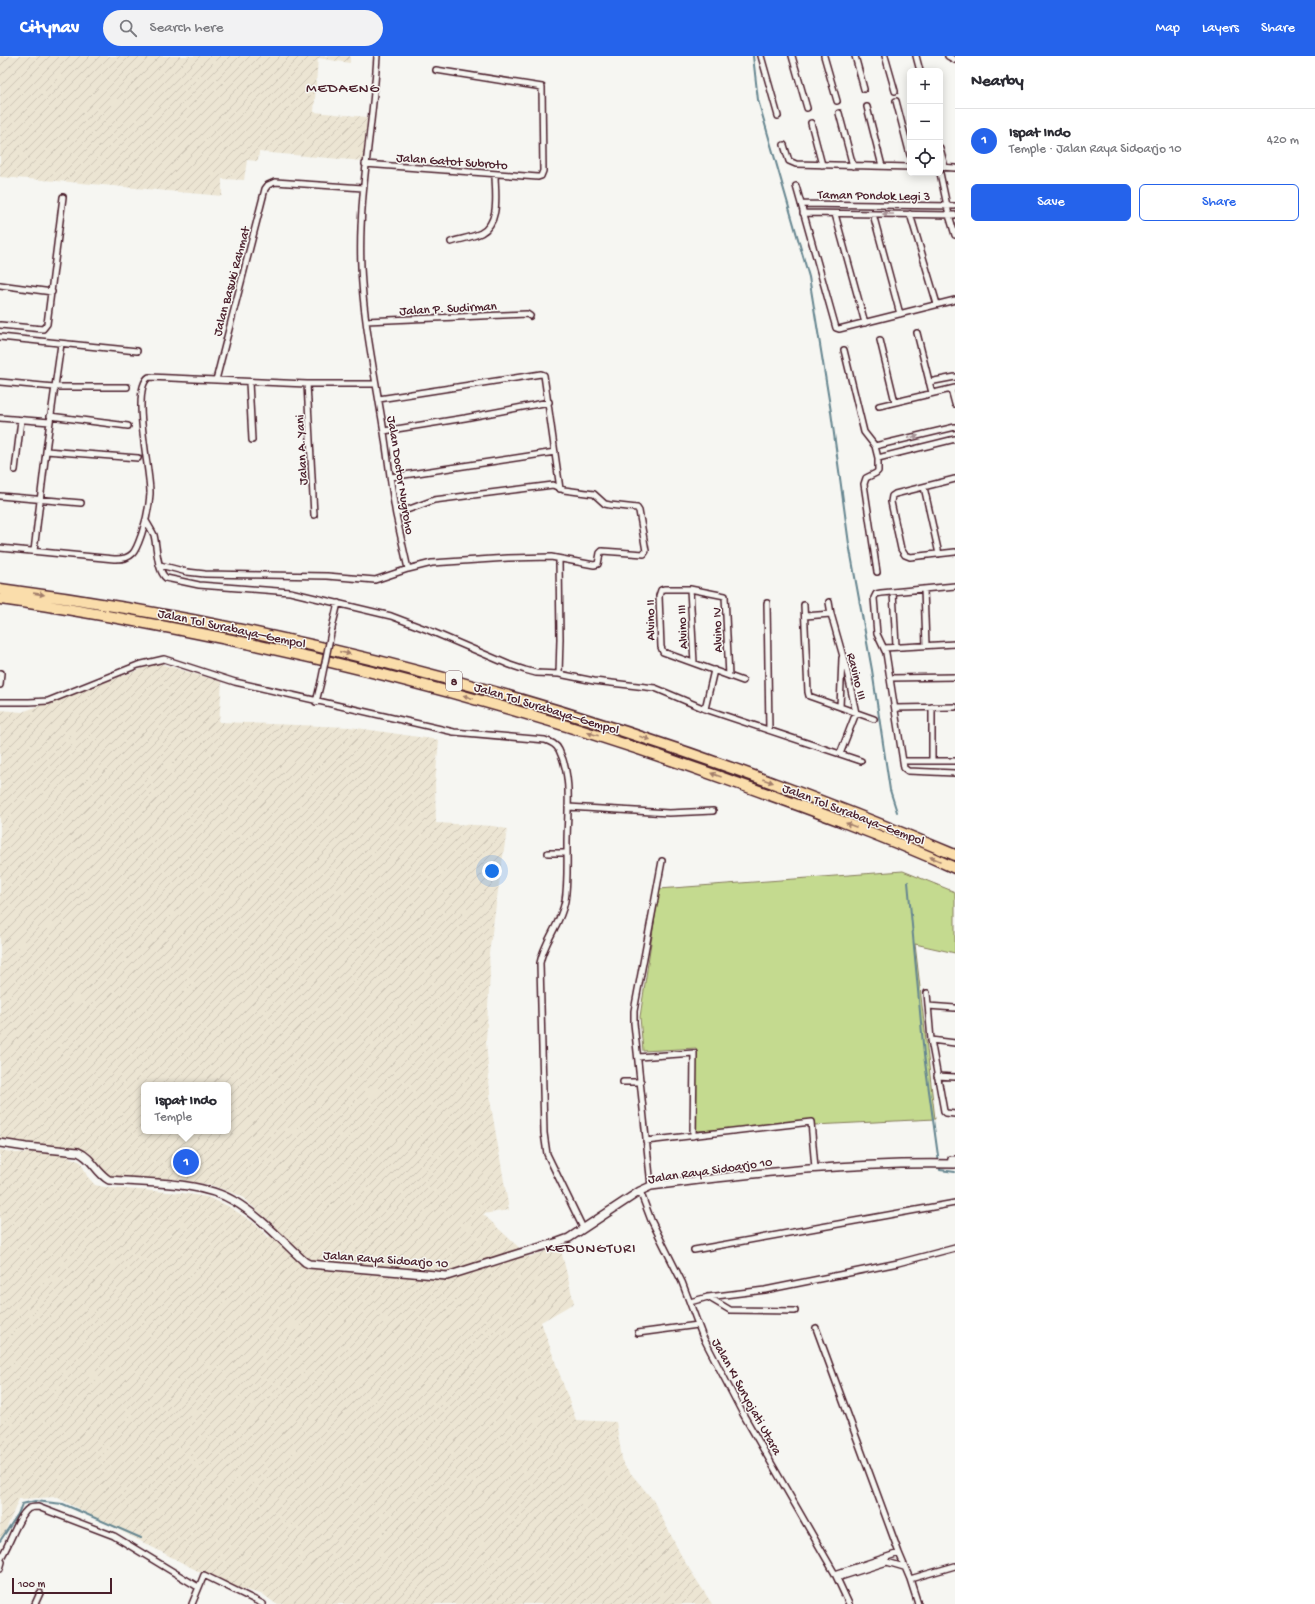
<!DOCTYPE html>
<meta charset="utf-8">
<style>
:root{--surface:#fff;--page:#f2f2f3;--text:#2b2b33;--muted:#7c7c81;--line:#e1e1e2;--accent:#2563eb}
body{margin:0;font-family:"Gochi Hand",sans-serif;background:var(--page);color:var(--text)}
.controls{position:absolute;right:12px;top:12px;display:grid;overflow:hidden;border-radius:6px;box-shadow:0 2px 10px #0003}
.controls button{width:36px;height:36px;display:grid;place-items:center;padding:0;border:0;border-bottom:1px solid var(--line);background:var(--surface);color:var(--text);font:20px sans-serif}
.scale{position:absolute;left:12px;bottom:10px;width:100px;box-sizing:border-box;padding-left:4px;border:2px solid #4a1f2b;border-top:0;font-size:11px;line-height:14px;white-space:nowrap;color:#4a1f2b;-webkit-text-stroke:3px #f6f6f2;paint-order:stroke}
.you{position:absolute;left:492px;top:815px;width:14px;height:14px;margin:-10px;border:3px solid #fff;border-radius:50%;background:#1a73e8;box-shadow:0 0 0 6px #1a73e833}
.badge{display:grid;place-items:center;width:26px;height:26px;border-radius:50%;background:var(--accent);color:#fff;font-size:13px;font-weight:700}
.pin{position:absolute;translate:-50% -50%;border:2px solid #fff;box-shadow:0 1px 4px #0006}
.popup{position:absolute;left:141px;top:1026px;width:90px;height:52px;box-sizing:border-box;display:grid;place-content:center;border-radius:6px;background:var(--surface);filter:drop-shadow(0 1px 3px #0005);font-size:13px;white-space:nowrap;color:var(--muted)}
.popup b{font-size:15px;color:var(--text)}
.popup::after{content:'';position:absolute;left:50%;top:100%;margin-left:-8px;border:8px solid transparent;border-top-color:var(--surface)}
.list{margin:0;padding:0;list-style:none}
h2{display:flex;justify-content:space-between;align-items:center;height:52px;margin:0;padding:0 16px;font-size:17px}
h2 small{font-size:13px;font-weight:400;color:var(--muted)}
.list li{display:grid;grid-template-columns:26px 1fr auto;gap:12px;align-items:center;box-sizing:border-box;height:64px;padding:0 16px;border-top:1px solid var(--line)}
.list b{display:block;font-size:15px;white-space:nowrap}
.list p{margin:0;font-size:13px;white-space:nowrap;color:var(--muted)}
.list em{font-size:13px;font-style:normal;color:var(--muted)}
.actions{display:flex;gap:8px;padding:12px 16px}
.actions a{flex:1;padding:9px 0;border:1px solid var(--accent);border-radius:6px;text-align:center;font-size:14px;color:var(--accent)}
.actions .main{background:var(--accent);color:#fff}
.icon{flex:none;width:22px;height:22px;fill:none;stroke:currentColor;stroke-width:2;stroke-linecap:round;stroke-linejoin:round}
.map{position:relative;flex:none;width:955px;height:1548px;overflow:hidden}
header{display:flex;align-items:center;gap:24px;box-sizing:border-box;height:56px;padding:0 20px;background:var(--accent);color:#fff}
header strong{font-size:19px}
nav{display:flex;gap:22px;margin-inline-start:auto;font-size:14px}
.search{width:280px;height:36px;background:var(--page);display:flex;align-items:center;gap:10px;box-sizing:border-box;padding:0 14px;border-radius:22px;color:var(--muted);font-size:15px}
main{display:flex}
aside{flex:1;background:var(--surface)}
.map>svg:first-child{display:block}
</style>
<header>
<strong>Citynav</strong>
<div class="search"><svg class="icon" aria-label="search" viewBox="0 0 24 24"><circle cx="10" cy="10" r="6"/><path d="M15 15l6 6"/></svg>Search here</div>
<nav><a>Map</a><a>Layers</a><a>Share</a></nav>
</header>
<main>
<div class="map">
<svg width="955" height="1548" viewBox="0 0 955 1548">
<defs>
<pattern id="industrial-furrows" width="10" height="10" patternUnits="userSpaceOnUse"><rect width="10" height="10" fill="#ece5d3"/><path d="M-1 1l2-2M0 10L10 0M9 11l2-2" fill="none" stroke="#ccc4b5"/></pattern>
</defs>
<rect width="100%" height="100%" fill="#f6f6f2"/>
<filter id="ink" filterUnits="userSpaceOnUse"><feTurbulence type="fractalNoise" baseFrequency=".025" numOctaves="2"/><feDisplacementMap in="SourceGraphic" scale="8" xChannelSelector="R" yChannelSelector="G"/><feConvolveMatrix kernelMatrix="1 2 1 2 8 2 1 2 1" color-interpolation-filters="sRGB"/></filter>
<g filter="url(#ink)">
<path fill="url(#industrial-furrows)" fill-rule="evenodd" d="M0 0H350V7L318 2 314 56 367 61 363 105 259 96 258 105 247 104 244 124 222 123V140L70 126 0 121Z
M158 607 222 626 219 666 350 671 439 684 435 727 436 767 493 770 507 773 489 897 490 918 486 985 491 1050 509 1154 483 1158 529 1201 560 1190 574 1247 541 1266 576 1364 616 1366 623 1408 653 1444 683 1503 712 1548H276L264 1539 221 1527 56 1441 19 1443 4 1478 0 1484V1094L16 1097 44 1096 64 1099 81 1106 87 1120 95 1129 110 1132 182 1137 207 1141 228 1150 254 1167 269 1182 275 1170 241 1140 211 1129 175 1123 107 1121 102 1117 91 1098 83 1093 0 1083V654L22 656ZM144 1029H228V1075H144Z"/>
<path fill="#c4da8f" stroke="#877c5d" d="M903 815 955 836V897L915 888 935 1063 695 1075 696 992 643 995 640 961 659 833Z"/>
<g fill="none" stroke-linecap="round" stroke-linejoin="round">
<path stroke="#668690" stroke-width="2" d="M753 0 758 44 809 221 831 356 849 488 872 614 890 734 897 756
M908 826 924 999 940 1114 955 1116
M0 1485 18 1458 22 1448 35 1445 63 1448 141 1482"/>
<g stroke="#4a1f2b" stroke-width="8">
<path id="minor" d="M377 0C373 71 358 140 361 211 363 260 373 309 381 358 387 391 390 426 396 459 400 477 404 495 408 513
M761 0 778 60
M792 0 807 52
M824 0 837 45
M855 0 864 33
M885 0 895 35
M916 0 920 15
M948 0 955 4
M896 45 910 99
M867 51 882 110
M839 57 853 110
M811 67 822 109
M784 89 789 105 796 108 910 111
M940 92 945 111
M365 108 538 121 541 120 543 115 542 31 436 14
M940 111 955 112
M940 117 949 159 955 179
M796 130 836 272 839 273 955 244
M801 148 955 150
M803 157 955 159
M835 158 865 267
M873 158 900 258
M910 158 937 248
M451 186C461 183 473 181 481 177 501 166 495 136 495 118
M0 229 52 236
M366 265 527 258 530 260
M0 269 43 273 47 268 63 141
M917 277 932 337
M0 281 137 295
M880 284 895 346
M844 294 864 376 875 390 878 402V415L876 417 866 422 864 428 877 516
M216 324 265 133 268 129 275 126 363 132
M0 326 54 331H127
M249 326 252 384
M929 326 955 321
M307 328 314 459
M951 333 955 348
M379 343 541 318 544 319 560 433
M879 350 955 332
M50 360 128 370
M0 362 50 366
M384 375 465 362 549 346
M875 390 955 371
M46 395 138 402
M878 402 955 383
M15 414 21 364
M391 421 555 396
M955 423 895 438 892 440 891 446 901 493 905 499 910 501 955 496
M924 431 939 498
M0 440 81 447
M146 465C149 470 152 475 154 479 157 491 157 515 166 522L199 529 290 536 391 560 428 574 510 609 525 614 536 617 559 618 594 625 655 632 705 653 861 705
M0 492 114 503C134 504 136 494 142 477 146 465 149 452 150 438 151 416 130 333 149 321L307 328H376
M34 495 47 387 61 288
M160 509 187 516 205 518 327 520 375 524 408 513 432 507 508 502 551 501 594 509 598 508 600 497 602 495 644 498 646 495 639 455 637 452 610 449 605 448 594 438 564 434 553 429 434 444 396 458
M955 530 881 537 876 538 874 542 877 578 886 597 904 712 908 715 955 717
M690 533 694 607
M924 533 926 589
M893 536 896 590
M829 546 831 558 846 611 856 657 840 698
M767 547 769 674
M804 549 808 636 809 640 874 663
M805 560 831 558
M332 572 338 547
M884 592 955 588
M559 618 560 583 559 504
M729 620 725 540 690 533H664L661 534 659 540 661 591 663 596 743 625
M891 622 955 621
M0 629 1 617
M0 646H29L48 645 138 609 164 603 235 626 454 676 545 684C551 686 556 688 559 694 573 722 567 757 567 787 567 806 568 827 565 845 561 868 544 885 540 907L544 1077 547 1098 583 1172
M316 646 321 626
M840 651 842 602
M895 652 955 651
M705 653 714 614
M932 704V651
M903 705H955
M568 751 669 757 713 755
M548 797H567
M927 937 931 984 944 1055 946 1057 955 1058
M928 950 955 952
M931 984 955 987
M638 1001 694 997 693 1080
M937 1020 955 1021
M623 1026H641
M646 1085 811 1066 815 1112
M950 1108 951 1103H955
M651 1130 634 967V955L662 805
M640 1135 651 1164 682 1226 702 1279 743 1358 835 1518 849 1548
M694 1194 955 1147
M708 1241 730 1254 795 1255
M690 1246 708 1241 765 1234 898 1207 955 1192
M816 1272 899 1497 910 1523 918 1548
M638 1277 698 1269
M0 1503C9 1491 18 1460 28 1453 31 1451 35 1451 38 1451L114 1480 198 1531
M0 1513 2 1506 0 1503
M835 1518 899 1497
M837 1522 887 1506 904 1511
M910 1523 955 1510
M35 1548 40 1537
M192 1548 204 1519 263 1548"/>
</g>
<g stroke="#4a1f2b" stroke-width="10">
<path id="tertiary" d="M0 1087 26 1091 78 1096C93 1102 95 1116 109 1124 146 1127 201 1125 234 1145 261 1161 282 1185 305 1206L309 1208 447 1220 520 1197 558 1186 569 1182 640 1135 651 1130C752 1117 853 1106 955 1108"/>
</g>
<g stroke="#4a1f2b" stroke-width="13">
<path id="motorway" d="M0 533C329 576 650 670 955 799
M0 543C63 551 125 563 187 575 372 611 554 661 731 725 807 752 882 779 955 812"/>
</g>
<use href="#minor" stroke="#f6f6f2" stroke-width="5"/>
<use href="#tertiary" stroke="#f6f6f2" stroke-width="7"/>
<use href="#motorway" stroke="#faddab" stroke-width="10"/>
<g stroke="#4a1f2b" stroke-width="8" stroke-linecap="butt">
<path id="minor-bridge" d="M321 626 332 572"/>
</g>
<use href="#minor-bridge" stroke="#f6f6f2" stroke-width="5"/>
</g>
<defs><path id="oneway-solid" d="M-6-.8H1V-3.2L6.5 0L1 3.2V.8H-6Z"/></defs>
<g fill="#a99598">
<use href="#oneway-solid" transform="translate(888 158) rotate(-180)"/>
<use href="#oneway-solid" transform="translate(913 381) rotate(-13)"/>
</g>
<g fill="#a27e6b">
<use href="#oneway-solid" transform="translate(39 538) rotate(8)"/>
<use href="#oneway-solid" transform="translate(345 597) rotate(13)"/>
<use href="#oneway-solid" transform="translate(468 641) rotate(-164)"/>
<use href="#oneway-solid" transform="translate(593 678) rotate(-162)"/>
<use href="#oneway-solid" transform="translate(645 682) rotate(17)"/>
<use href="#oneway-solid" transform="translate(716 719) rotate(-160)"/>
<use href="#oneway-solid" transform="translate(768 725) rotate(19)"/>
<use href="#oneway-solid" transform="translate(851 769) rotate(-159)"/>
<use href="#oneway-solid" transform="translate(935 803) rotate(-157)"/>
</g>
</g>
<g text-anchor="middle" stroke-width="3" stroke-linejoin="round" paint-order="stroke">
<rect fill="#f6f6f2" stroke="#7e6067" stroke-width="1" x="446" y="615" width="16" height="20" rx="3"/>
<g font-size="12" font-weight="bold" fill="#4a1f2b">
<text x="454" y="629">8</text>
</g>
<g font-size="13" fill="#4a1f2b" stroke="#f6f6f2">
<text transform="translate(452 104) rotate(4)" y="5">Jalan Gatot Subroto</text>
<text transform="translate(874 138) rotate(1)" y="5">Taman Pondok Legi 3</text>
<text transform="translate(230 225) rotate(-75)" y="5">Jalan Basuki Rahmat</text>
<text transform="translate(448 251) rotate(-3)" y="5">Jalan P. Sudirman</text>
<text transform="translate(300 394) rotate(-93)" y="5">Jalan A. Yani</text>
<text transform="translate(402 419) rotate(81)" y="5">Jalan Doctor Nugroho</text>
<text transform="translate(649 564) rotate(-91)" y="5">Alvino II</text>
<text transform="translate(232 571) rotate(12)" y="5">Jalan Tol Surabaya–Gempol</text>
<text transform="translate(681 571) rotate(-93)" y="5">Alvino III</text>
<text transform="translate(716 574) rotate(-92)" y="5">Alvino IV</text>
<text transform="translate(858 620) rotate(76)" y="5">Ravino III</text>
<text transform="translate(547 651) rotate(17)" y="5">Jalan Tol Surabaya–Gempol</text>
<text transform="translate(854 757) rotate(21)" y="5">Jalan Tol Surabaya–Gempol</text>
<text transform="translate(710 1113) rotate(-8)" y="5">Jalan Raya Sidoarjo 10</text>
<text transform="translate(386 1202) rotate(4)" y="5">Jalan Raya Sidoarjo 10</text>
<text transform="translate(748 1340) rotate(61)" y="5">Jalan KI Suryojati Utara</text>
</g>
<g font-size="15" letter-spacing="1" fill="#4a1f2b" stroke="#f6f6f2">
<text x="343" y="36">MEDAENG</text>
<text x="591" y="1196">KEDUNGTURI</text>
</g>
</g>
</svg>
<div class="controls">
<button>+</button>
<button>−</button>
<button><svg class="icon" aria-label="locate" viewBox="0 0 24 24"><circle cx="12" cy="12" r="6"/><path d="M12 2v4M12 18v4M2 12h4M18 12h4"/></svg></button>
</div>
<div class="scale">100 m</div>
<div class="you"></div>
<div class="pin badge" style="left:186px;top:1106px">1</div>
<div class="popup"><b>Ispat Indo</b>Temple</div>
</div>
<aside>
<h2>Nearby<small></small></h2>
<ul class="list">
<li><span class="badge">1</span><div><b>Ispat Indo</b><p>Temple · Jalan Raya Sidoarjo 10</p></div><em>420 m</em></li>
</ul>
<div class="actions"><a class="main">Save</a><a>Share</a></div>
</aside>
</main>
